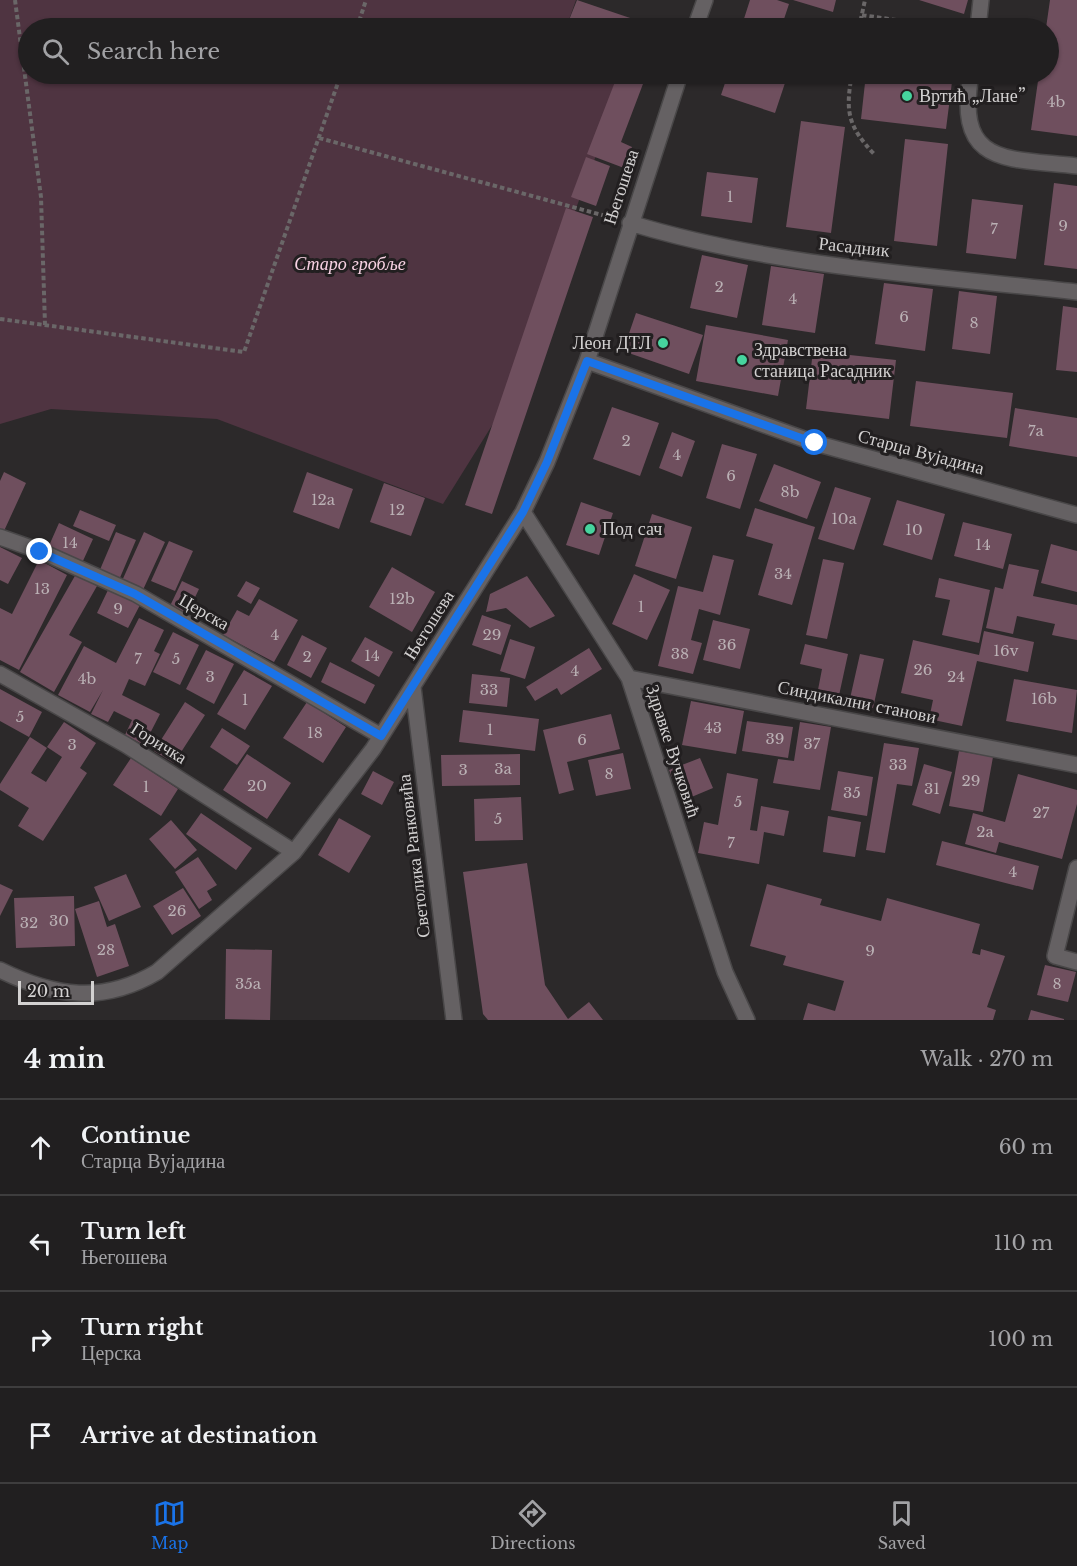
<!DOCTYPE html>
<meta charset="utf-8">
<style>
:root{--surface:#211f20;--page:#292729;--text:#f1f3f6;--muted:#a2a2a5;--line:#3e3d3e;--accent:#1a73e8}
body{margin:0;font-family:"Libre Baskerville",serif;background:var(--page);color:var(--text)}
.scale{position:absolute;left:18px;bottom:15px;width:76px;box-sizing:border-box;padding-left:6px;border:3px solid #d3d1d1;border-top:0;font-size:16px;line-height:21px;white-space:nowrap;color:#d3d1d1;-webkit-text-stroke:4px #221f20;paint-order:stroke}
.stop{position:absolute;width:18px;height:18px;margin:-14px;border:4px solid #1a73e8;border-radius:50%;background:#fff}
.stop.end{background:#1a73e8;border-color:#fff;box-shadow:0 2px 6px #0008}
.list{margin:0;padding:0;list-style:none}
h2{display:flex;justify-content:space-between;align-items:center;height:78px;margin:0;padding:0 24px;font-size:26px}
h2 small{font-size:20px;font-weight:400;color:var(--muted)}
.list li{display:grid;grid-template-columns:39px 1fr auto;gap:18px;align-items:center;box-sizing:border-box;height:96px;padding:0 24px;border-top:2px solid var(--line)}
.list b{display:block;font-size:22px;white-space:nowrap}
.list p{margin:0;font-size:20px;white-space:nowrap;color:var(--muted)}
.list em{font-size:20px;font-style:normal;color:var(--muted)}
.icon{flex:none;width:33px;height:33px;fill:none;stroke:currentColor;stroke-width:2;stroke-linecap:round;stroke-linejoin:round}
.map{position:relative;flex:none;width:1077px;height:1020px;overflow:hidden}
.search{position:absolute;background:var(--surface);box-shadow:0 2px 4px #0004;left:18px;right:18px;top:18px;height:66px;display:flex;align-items:center;gap:15px;box-sizing:border-box;padding:0 21px;border-radius:33px;color:var(--muted);font-size:22px}
.sheet{height:462px;background:var(--surface)}
nav{display:flex;justify-content:space-around;align-items:center;box-sizing:border-box;height:84px;border-top:2px solid var(--line);background:var(--surface);font-size:16px;color:var(--muted)}
nav a{display:grid;justify-items:center;gap:3px}
nav .on{color:var(--accent)}
.map>svg:first-child{display:block}
</style>
<div class="map">
<svg width="1077" height="1020" viewBox="0 0 1077 1020">
<rect width="100%" height="100%" fill="#2c292a"/>
<path fill="#4f3441" d="M0 0H576L566 28H28V74H627L496 419 443 504 217 419 51 409 0 424Z"/>
<path fill="#6f4f5e" d="M577 0 639 21 637 28H591L569 20Z
M750 0H777L789 4 781 28H741Z
M793 0H836L833 12Z
M919 0H968L964 14Z
M1050 0H1077V136L1031 130 1039 74H1048V28H1046Z
M618 74 646 76 621 142 632 147 624 168 587 154Z
M728 74H788L775 113 721 95Z
M866 74H953L946 129 861 119Z
M801 121 845 127 831 233 786 227Z
M905 139 948 144 937 246 894 241Z
M586 157 610 166 596 206 571 197Z
M707 172 758 178 752 223 701 216Z
M1054 183 1077 186V269L1044 265Z
M972 199 1023 205 1016 259 966 253Z
M566 208 593 217 492 514 465 505Z
M702 255 748 265 737 318 690 308Z
M771 266 824 274 815 333 762 325Z
M884 283 933 289 925 351 875 344Z
M959 291 997 296 990 354 952 349Z
M1063 306 1077 308V372L1056 370Z
M636 313 703 335 689 374 623 351Z
M706 325 788 340 778 396 696 381Z
M813 351 896 360 889 419 806 409Z
M916 381 1013 393 1007 438 910 426Z
M612 407 659 423 640 476 593 459Z
M1015 408 1077 418V457L1009 446Z
M672 432 695 441 682 477 659 468Z
M722 444 757 454 740 509 706 498Z
M774 464 821 482 807 519 759 501Z
M4 472 26 483 4 531 0 529V481Z
M307 472 353 489 339 529 293 512Z
M384 483 425 498 411 536 370 522Z
M835 487 871 498 854 550 818 539Z
M897 500 945 514 932 560 883 545Z
M581 502 613 513 599 555 566 545Z
M755 508 815 527 792 605 758 595 773 544 746 536Z
M80 510 116 525 109 541 73 526Z
M652 514 692 527 676 579 635 566Z
M963 522 1012 534 1003 569 954 556Z
M59 523 93 539 82 563 48 548Z
M116 532 136 540 119 580 99 572Z
M144 532 165 542 142 592 121 583Z
M169 541 193 551 175 591 151 581Z
M1051 544 1077 551V592L1041 583Z
M0 547 22 558 8 584 0 580Z
M713 555 734 560 720 615 699 609 691 640 702 643 693 674 658 666 678 586 703 592Z
M823 559 844 563 827 639 806 635Z
M39 560 67 575 19 670 0 660V608L12 614Z
M1009 564 1039 570 1033 596 1077 605V640L1052 635 1055 624 1017 616 1013 634 986 628 995 587 1003 589Z
M392 567 435 592 412 632 369 607Z
M76 574 97 586 69 635 82 642 54 692 20 672Z
M634 574 670 590 647 640 612 624Z
M527 576 555 616 530 628 506 608 486 612 490 594Z
M939 578 990 590 979 643 942 635 950 600 935 597Z
M182 581 199 589 187 614 170 606Z
M246 581 260 588 251 604 237 596Z
M108 590 140 605 128 628 97 613Z
M259 599 298 620 274 662 223 635 237 610 249 616Z
M482 615 511 625 501 655 472 645Z
M139 618 164 630 154 651 160 654 145 686 129 679 122 695 160 714 144 745 125 735 132 720 114 711 108 722 91 714 103 690 90 712 58 695 84 646 116 663Z
M713 620 750 629 740 669 703 660Z
M984 631 1034 642 1028 672 977 661 962 726 929 719 933 700 901 693 913 640 979 655Z
M173 632 199 645 180 685 153 672Z
M302 635 327 648 311 678 287 665Z
M365 637 393 652 379 677 351 661Z
M510 639 535 647 525 679 500 671Z
M805 644 848 654 838 700 817 695 822 669 800 664Z
M589 648 602 669 561 695 557 688 535 701 526 687Z
M206 650 234 664 214 704 186 689Z
M860 654 884 659 873 708 849 703Z
M330 662 375 685 365 704 321 682Z
M244 670 272 686 245 730 217 714Z
M472 674 510 678 507 707 469 703Z
M1014 679 1077 690 1072 733 1006 721Z
M0 689 42 712 29 737 0 721Z
M691 701 744 711 736 754 682 745Z
M185 702 205 715 174 763 154 751Z
M307 702 346 727 323 763 283 738Z
M463 710 539 719 535 751 459 742Z
M611 714 620 749 567 762 574 790 559 794 543 730Z
M747 721 793 727 788 758 742 751Z
M64 722 96 743 80 768 87 773 43 841 18 826 29 808 0 790V784L30 737 47 748 31 773 46 782 62 757 47 747Z
M800 722 831 727 820 790 773 783 778 759 794 761Z
M222 728 250 746 237 765 210 747Z
M884 743 919 748 912 786 897 784 885 853 866 850Z
M959 751 993 757 983 812 949 806Z
M623 753 631 789 596 796 588 760Z
M247 754 291 783 267 819 223 790Z
M520 754V785L442 786 441 755Z
M131 758 178 789 161 816 113 785Z
M700 758 713 788 682 801 669 770Z
M924 764 952 772 940 814 912 805Z
M373 771 394 782 382 805 361 794Z
M838 771 873 777 867 816 831 810Z
M727 773 758 779 750 830 757 831 761 806 789 811 784 836 764 832 759 864 698 853 704 822 718 825Z
M1018 774 1077 790V804L1062 859 999 842 996 853 965 844 973 813 1005 822Z
M521 797 523 840 475 841 474 799Z
M201 813 252 848 236 870 186 834Z
M828 816 861 822 855 857 823 852Z
M339 818 371 836 349 873 318 855Z
M171 820 197 850 175 869 149 839Z
M942 841 1039 866 1033 890 936 865Z
M198 857 217 885 207 891 212 900 199 909 175 872Z
M527 863 545 985 568 1019 589 1002 603 1020H488L483 1014 463 872Z
M126 874 141 907 109 921 94 887Z
M0 884 13 890 0 916Z
M767 884 822 899 820 905 881 921 887 898 980 924 972 953 980 955 981 949 1005 956 987 1007 996 1010 993 1020H803L808 1003 835 1011 844 981 783 965 786 956 750 946Z
M183 888 201 916 172 935 153 906Z
M74 896 75 946 16 948 14 898Z
M99 901 107 927 115 924 129 966 97 977 75 909Z
M226 949 272 950 270 1020 225 1019Z
M1045 965 1076 972 1068 1002 1037 995Z
M1031 1010 1064 1019V1020H1028Z"/>
<g fill="none" stroke-linecap="round" stroke-linejoin="round">
<g stroke="#494748" stroke-width="18">
<path id="minor" d="M695 28 705 0
M978 28 981 0
M971 74C955 167 1007 158 1077 166
M630 223C774 267 927 275 1077 292
M587 361 815 443 1077 515
M523 512 629 678 725 972 747 1020
M0 537 40 551 136 594 381 736
M0 674 126 745 294 852
M629 678 1077 765
M413 687 454 1020
M1077 868 1055 956 1077 962
M0 970C55 997 103 1004 157 972L294 852 373 749 523 512 547 462 587 361 680 74"/>
</g>
<path stroke="#6a6768" stroke-width="4" stroke-dasharray="4.5 3" stroke-linecap="butt" d="M15 0 41 197 45 325
M862 15 949 28
M357 28 366 0
M859 28 865 0
M852 74C845 112 848 126 874 154
M319 138 613 218
M0 319 244 352 341 74"/>
<use href="#minor" stroke="#656163" stroke-width="15"/>
</g>
<g fill="none" stroke-linecap="round" stroke-linejoin="round">
<path stroke="#1a73e8" stroke-width="8" d="M40 552 135 594 381 736 523 512 547 462 587 361 815 443"/>
</g>
<g fill="#46d49e" stroke="#221f20" stroke-width="2">
<circle cx="907" cy="96" r="6"/>
<circle cx="663" cy="343" r="6"/>
<circle cx="742" cy="360" r="6"/>
<circle cx="590" cy="529" r="6"/>
</g>
<g text-anchor="middle" stroke-width="6" stroke-linejoin="round" paint-order="stroke">
<g font-size="15" fill="#bab0b4">
<text x="1056" y="107">4b</text>
<text x="730" y="202">1</text>
<text x="1063" y="231">9</text>
<text x="994" y="234">7</text>
<text x="719" y="292">2</text>
<text x="793" y="304">4</text>
<text x="904" y="322">6</text>
<text x="974" y="328">8</text>
<text x="1036" y="436">7a</text>
<text x="626" y="446">2</text>
<text x="677" y="460">4</text>
<text x="731" y="481">6</text>
<text x="790" y="497">8b</text>
<text x="323" y="505">12a</text>
<text x="397" y="515">12</text>
<text x="844" y="524">10a</text>
<text x="914" y="535">10</text>
<text x="70" y="548">14</text>
<text x="983" y="550">14</text>
<text x="783" y="579">34</text>
<text x="42" y="594">13</text>
<text x="402" y="604">12b</text>
<text x="641" y="612">1</text>
<text x="118" y="614">9</text>
<text x="275" y="640">4</text>
<text x="492" y="640">29</text>
<text x="727" y="650">36</text>
<text x="1006" y="656">16v</text>
<text x="680" y="659">38</text>
<text x="372" y="661">14</text>
<text x="307" y="662">2</text>
<text x="138" y="664">7</text>
<text x="176" y="664">5</text>
<text x="923" y="675">26</text>
<text x="575" y="676">4</text>
<text x="210" y="682">3</text>
<text x="956" y="682">24</text>
<text x="87" y="684">4b</text>
<text x="489" y="695">33</text>
<text x="1044" y="704">16b</text>
<text x="245" y="705">1</text>
<text x="20" y="722">5</text>
<text x="713" y="733">43</text>
<text x="490" y="735">1</text>
<text x="315" y="738">18</text>
<text x="775" y="744">39</text>
<text x="582" y="745">6</text>
<text x="812" y="749">37</text>
<text x="72" y="750">3</text>
<text x="898" y="770">33</text>
<text x="503" y="774">3a</text>
<text x="463" y="775">3</text>
<text x="609" y="779">8</text>
<text x="971" y="786">29</text>
<text x="257" y="791">20</text>
<text x="146" y="792">1</text>
<text x="932" y="794">31</text>
<text x="852" y="798">35</text>
<text x="738" y="807">5</text>
<text x="1041" y="818">27</text>
<text x="498" y="824">5</text>
<text x="985" y="837">2a</text>
<text x="731" y="848">7</text>
<text x="1013" y="877">4</text>
<text x="177" y="916">26</text>
<text x="59" y="926">30</text>
<text x="29" y="928">32</text>
<text x="106" y="955">28</text>
<text x="870" y="956">9</text>
<text x="248" y="989">35a</text>
<text x="1057" y="989">8</text>
</g>
<g font-size="18" fill="#d3d1d1" stroke="#221f20" text-anchor="start">
<text x="919" y="102">Вртић „Лане”</text>
<text x="651" y="349" text-anchor="end">Леон ДТЛ</text>
<text x="754" y="356">Здравствена<tspan x="754" dy="21">станица Расадник</tspan></text>
<text x="602" y="535">Под сач</text>
</g>
<g font-size="18" fill="#d3d1d1" stroke="#221f20">
<text transform="translate(621 187) rotate(-72)" y="6">Његошева</text>
<text transform="translate(854 247) rotate(6)" y="6">Расадник</text>
<text transform="translate(921 452) rotate(15)" y="6">Старца Вујадина</text>
<text transform="translate(204 612) rotate(30)" y="6">Церска</text>
<text transform="translate(429 625) rotate(-58)" y="6">Његошева</text>
<text transform="translate(857 702) rotate(11)" y="6">Синдикални станови</text>
<text transform="translate(159 743) rotate(32)" y="6">Горичка</text>
<text transform="translate(673 751) rotate(72)" y="6">Здравке Вучковић</text>
<text transform="translate(414 856) rotate(-97)" y="6">Светолика Ранковића</text>
</g>
<g font-size="18" font-style="italic" fill="#f8d2e3" stroke="#221f20">
<text x="350" y="270">Старо гробље</text>
</g>
</g>
</svg>
<div class="scale">20 m</div>
<div class="stop" style="left:815px;top:443px"></div>
<div class="stop end" style="left:40px;top:552px"></div>
<div class="search"><svg class="icon" aria-label="search" viewBox="0 0 24 24"><circle cx="10" cy="10" r="6"/><path d="M15 15l6 6"/></svg>Search here</div>
</div>
<section class="sheet">
<h2>4 min<small>Walk · 270 m</small></h2>
<ul class="list">
<li><svg class="icon" aria-label="ahead" viewBox="0 0 24 24"><path d="M12 20V5M6 11l6-6 6 6"/></svg><div><b>Continue</b><p>Старца Вујадина</p></div><em>60 m</em></li>
<li><svg class="icon" aria-label="left" viewBox="0 0 24 24"><path d="M17 20v-9H6M10 6l-5 5 5 5"/></svg><div><b>Turn left</b><p>Његошева</p></div><em>110 m</em></li>
<li><svg class="icon" aria-label="right" viewBox="0 0 24 24"><path d="M7 20v-9h11M14 6l5 5-5 5"/></svg><div><b>Turn right</b><p>Церска</p></div><em>100 m</em></li>
<li><svg class="icon" aria-label="arrive" viewBox="0 0 24 24"><path d="M6 21V4h12l-3 4 3 4H6"/></svg><div><b>Arrive at destination</b></div></li>
</ul>
</section>
<nav>
<a class="on"><svg class="icon" aria-label="map" viewBox="0 0 24 24"><path d="M3 6l6-2 6 2 6-2v14l-6 2-6-2-6 2zM9 4v14M15 6v14"/></svg>Map</a>
<a><svg class="icon" aria-label="directions" viewBox="0 0 24 24"><path d="M12 3l9 9-9 9-9-9zM9 14v-3h6M13 9l2 2-2 2"/></svg>Directions</a>
<a><svg class="icon" aria-label="saved" viewBox="0 0 24 24"><path d="M7 4h10v16l-5-4-5 4z"/></svg>Saved</a>
</nav>
